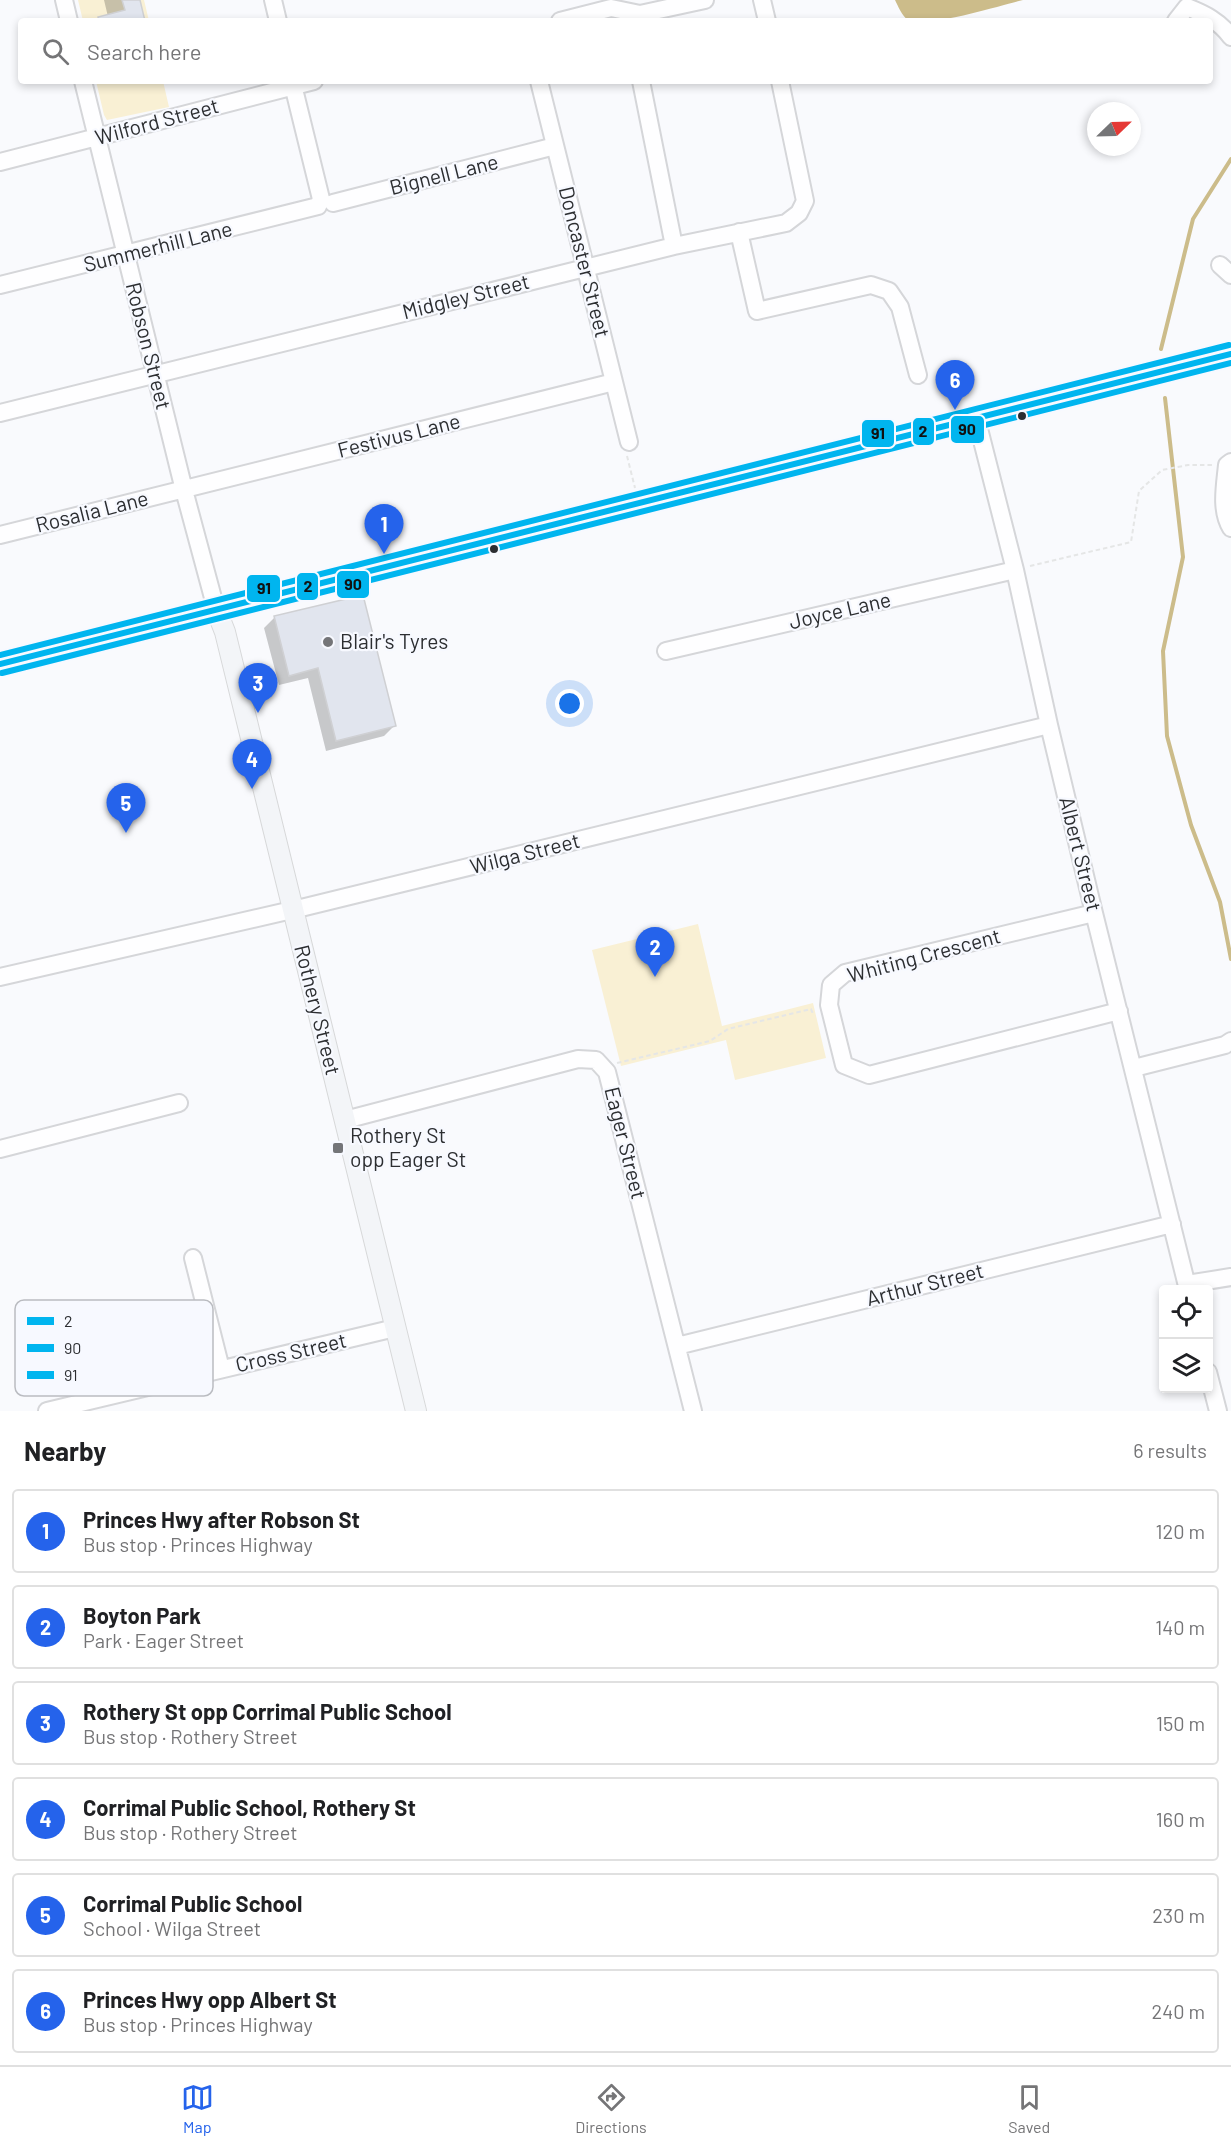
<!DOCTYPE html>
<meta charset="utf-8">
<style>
:root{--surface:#fff;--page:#f6f6f6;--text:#202124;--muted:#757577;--line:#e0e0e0;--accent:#2563eb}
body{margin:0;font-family:Barlow,sans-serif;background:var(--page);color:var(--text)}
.controls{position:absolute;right:18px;bottom:18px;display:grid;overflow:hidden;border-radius:6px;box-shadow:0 3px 9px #0003}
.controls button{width:54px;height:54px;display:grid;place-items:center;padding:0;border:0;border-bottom:2px solid var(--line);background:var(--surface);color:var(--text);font:30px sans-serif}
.compass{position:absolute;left:1087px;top:102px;width:54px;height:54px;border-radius:50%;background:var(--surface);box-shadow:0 3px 9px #0003;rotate:67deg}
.you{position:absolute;left:570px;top:704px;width:21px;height:21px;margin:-15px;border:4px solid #fff;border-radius:50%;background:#1a73e8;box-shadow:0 0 0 9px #1a73e833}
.badge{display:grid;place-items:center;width:39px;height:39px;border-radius:50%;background:var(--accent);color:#fff;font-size:20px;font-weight:700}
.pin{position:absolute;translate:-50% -50px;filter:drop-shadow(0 2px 3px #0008)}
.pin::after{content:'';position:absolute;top:32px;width:21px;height:18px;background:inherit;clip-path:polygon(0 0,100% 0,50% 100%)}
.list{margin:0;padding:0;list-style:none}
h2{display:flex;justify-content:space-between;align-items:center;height:78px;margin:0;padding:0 24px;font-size:26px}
h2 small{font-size:20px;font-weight:400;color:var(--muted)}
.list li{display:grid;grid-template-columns:39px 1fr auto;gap:18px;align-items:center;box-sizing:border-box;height:84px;margin:0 12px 12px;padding:0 12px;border:2px solid var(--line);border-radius:6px}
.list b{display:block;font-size:22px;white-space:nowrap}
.list p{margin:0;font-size:20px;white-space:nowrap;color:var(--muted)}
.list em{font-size:20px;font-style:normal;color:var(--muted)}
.icon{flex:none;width:33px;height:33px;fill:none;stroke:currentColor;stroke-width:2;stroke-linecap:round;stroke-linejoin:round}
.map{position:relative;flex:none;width:1231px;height:1411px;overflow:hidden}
.search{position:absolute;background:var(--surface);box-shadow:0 3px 9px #0003;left:18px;right:18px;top:18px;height:66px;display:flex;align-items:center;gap:15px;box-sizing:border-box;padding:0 21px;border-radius:6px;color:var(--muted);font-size:22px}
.sheet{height:654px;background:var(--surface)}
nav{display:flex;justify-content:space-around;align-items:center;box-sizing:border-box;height:84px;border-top:2px solid var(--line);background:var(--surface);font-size:16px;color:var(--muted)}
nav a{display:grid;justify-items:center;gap:3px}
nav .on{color:var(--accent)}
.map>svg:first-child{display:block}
</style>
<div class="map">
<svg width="1231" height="1411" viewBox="0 0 1231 1411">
<rect width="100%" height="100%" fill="#f9fafd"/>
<path fill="#f9f0d4" d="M78 0H144L149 21H83Z
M96 81H163L169 107 107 120 104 115Z
M698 924 722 1026 813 1003 826 1058 735 1080 726 1040 621 1066 592 950Z"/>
<path fill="#ccbc8a" d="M895 0H1023C1002 5 925 29 908 20 902 16 898 6 895 0Z"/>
<path fill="#0003" d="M104 0H138L142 21H109Z
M275 617 394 726 384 736 326 751 308 678 279 685 264 628Z"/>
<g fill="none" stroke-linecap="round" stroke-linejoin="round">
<path stroke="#ccbc8a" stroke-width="4" d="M1161 349 1193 219 1231 159
M1165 398 1183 557 1163 651 1167 736 1191 825 1220 902 1231 959"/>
</g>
<path fill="#e1e5ee" stroke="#cfd0d3" stroke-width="1.5" d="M122 0H140L145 21H99L98 17 125 10Z
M363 595 396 726 336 741 318 668 289 676 274 616Z"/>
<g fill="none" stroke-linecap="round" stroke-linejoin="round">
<g stroke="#d5d6d9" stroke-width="20">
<path id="minor" d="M64 0 69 21
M273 0 278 21
M762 0 767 21
M560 21 611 8 640 14 705 0
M1176 21 1187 7C1205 14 1219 21 1231 37
M83 81 184 490 216 609
M539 81 629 442
M641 81 674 246
M0 162 314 81
M333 203 555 146
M739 232 757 311 871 285 889 291 900 307 918 375
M1220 265 1231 275
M0 285 318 206 321 199 292 81
M0 413 674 246 786 223 799 213 805 201 780 81
M976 417 1015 570 1049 725 1094 913 1188 1290
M1231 462 1227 465C1225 486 1220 510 1231 528
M0 535 614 382
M666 651 1015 570
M1094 913 845 973 831 985 829 1005 844 1065 869 1075 1119 1011
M0 977 305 907 1049 725
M1134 1068 1225 1045 1231 1041
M345 1120 578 1059 596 1060 607 1072 693 1411
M0 1149 179 1103
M193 1258 221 1369
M1187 1284 1231 1277
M677 1346 1172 1224
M1208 1372 1218 1411
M47 1411 395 1328"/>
</g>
<g stroke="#d7d8d9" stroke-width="22">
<path id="major" d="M216 609 225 632 416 1411
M0 664 1231 354"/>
</g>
<path stroke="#e5e6e6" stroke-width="2" stroke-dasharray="4.5 3" stroke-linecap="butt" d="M627 456 635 488
M1030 566 1131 542 1139 491 1162 470 1188 465H1212
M617 1063 710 1041 728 1029 811 1009 812 1012 814 1011"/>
<use href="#minor" stroke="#fefeff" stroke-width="16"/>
<use href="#major" stroke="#f3f5f8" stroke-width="20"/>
<g stroke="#f7f9ff" stroke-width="10">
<path id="bus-1" d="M0 664 1231 354"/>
</g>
<g stroke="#f7f9ff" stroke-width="10">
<path id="bus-2" d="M2 673 1231 363"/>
</g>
<g stroke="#f7f9ff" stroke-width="10">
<path id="bus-3" d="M0 655 1229 345"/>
</g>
<use href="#bus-1" stroke="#00b5ef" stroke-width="6"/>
<use href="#bus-2" stroke="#00b5ef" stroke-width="6"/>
<use href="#bus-3" stroke="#00b5ef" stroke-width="6"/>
</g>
<g fill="#2c2e31" stroke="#f7f9ff" stroke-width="2">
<circle cx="1022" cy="416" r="5"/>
<circle cx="494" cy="549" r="5"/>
</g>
<g fill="#747578" stroke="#f7f9ff" stroke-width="2">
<circle cx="328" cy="642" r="6"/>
<rect x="332" y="1142" width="12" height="12" rx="3"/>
</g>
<g text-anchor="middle" stroke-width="4.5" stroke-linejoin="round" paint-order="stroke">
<g font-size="21" fill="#2c2e31" stroke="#f7f9ff">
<text transform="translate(157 122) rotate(-15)" y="7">Wilford Street</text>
<text transform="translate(444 175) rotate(-14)" y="7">Bignell Lane</text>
<text transform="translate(158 247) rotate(-14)" y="7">Summerhill Lane</text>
<text transform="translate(584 262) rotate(76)" y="7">Doncaster Street</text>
<text transform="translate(466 297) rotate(-14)" y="7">Midgley Street</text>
<text transform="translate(148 346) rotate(76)" y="7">Robson Street</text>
<text transform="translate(399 436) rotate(-14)" y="7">Festivus Lane</text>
<text transform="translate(92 512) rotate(-14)" y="7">Rosalia Lane</text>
<text transform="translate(840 611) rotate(-13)" y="7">Joyce Lane</text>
<text transform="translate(525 854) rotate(-14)" y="7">Wilga Street</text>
<text transform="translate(1080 854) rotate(76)" y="7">Albert Street</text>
<text transform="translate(924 956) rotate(-15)" y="7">Whiting Crescent</text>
<text transform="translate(317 1010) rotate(76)" y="7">Rothery Street</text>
<text transform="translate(625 1143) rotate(76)" y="7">Eager Street</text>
<text transform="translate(925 1285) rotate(-14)" y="7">Arthur Street</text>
<text transform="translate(291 1353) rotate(-13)" y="7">Cross Street</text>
</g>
<g font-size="21" fill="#2c2e31" stroke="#f7f9ff" text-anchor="start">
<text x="340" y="649">Blair's Tyres</text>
<text x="350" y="1143">Rothery St<tspan x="350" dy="24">opp Eager St</tspan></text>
</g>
</g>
<rect x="15" y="1300" width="198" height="96" rx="9" fill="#f7f9ff" stroke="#babcc1" stroke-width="1.5"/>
<rect x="27" y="1317" width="27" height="8" fill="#00b5ef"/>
<rect x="27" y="1344" width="27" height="8" fill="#00b5ef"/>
<rect x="27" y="1371" width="27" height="8" fill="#00b5ef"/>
<g font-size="16" fill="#2c2e31">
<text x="64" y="1327">2</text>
<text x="64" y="1354">90</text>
<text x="64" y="1381">91</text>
</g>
<g stroke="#f7f9ff" stroke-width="2">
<rect x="950" y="415" width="35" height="29" rx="6" fill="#00b5ef"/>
<rect x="912" y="417" width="23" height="29" rx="6" fill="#00b5ef"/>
<rect x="861" y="419" width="34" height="29" rx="6" fill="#00b5ef"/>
<rect x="336" y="570" width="34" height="29" rx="6" fill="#00b5ef"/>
<rect x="296" y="572" width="23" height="29" rx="6" fill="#00b5ef"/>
<rect x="246" y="574" width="35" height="29" rx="6" fill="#00b5ef"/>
</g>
<g font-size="16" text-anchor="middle" font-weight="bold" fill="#111">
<text x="967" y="435">90</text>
<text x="923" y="437">2</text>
<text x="878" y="439">91</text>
<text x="353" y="590">90</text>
<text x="308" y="592">2</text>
<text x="264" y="594">91</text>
</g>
</svg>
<div class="controls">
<button><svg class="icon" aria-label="locate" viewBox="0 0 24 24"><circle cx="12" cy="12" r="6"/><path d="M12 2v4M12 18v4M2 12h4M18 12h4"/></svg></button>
<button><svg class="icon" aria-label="layers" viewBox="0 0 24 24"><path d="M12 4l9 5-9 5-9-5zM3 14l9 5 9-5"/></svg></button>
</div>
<svg class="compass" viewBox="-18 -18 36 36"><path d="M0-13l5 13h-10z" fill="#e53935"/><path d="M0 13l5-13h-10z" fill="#757577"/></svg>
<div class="you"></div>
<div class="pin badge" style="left:384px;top:554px">1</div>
<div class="pin badge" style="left:655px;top:977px">2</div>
<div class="pin badge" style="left:258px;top:713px">3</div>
<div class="pin badge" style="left:252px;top:789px">4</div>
<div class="pin badge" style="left:126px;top:833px">5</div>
<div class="pin badge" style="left:955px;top:410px">6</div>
<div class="search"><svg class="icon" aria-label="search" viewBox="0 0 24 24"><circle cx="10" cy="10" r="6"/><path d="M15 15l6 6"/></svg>Search here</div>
</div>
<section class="sheet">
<h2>Nearby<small>6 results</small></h2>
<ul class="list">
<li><span class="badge">1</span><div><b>Princes Hwy after Robson St</b><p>Bus stop · Princes Highway</p></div><em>120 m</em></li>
<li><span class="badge">2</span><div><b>Boyton Park</b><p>Park · Eager Street</p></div><em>140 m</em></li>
<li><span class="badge">3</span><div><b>Rothery St opp Corrimal Public School</b><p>Bus stop · Rothery Street</p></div><em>150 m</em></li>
<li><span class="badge">4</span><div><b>Corrimal Public School, Rothery St</b><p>Bus stop · Rothery Street</p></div><em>160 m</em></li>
<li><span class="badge">5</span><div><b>Corrimal Public School</b><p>School · Wilga Street</p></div><em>230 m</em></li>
<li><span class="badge">6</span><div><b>Princes Hwy opp Albert St</b><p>Bus stop · Princes Highway</p></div><em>240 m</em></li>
</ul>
</section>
<nav>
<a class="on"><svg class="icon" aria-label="map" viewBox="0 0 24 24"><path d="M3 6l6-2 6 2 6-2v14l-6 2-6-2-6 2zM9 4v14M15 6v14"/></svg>Map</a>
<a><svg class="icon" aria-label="directions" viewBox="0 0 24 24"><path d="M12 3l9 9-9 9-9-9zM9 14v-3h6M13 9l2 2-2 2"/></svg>Directions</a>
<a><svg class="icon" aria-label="saved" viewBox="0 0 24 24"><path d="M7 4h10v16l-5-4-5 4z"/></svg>Saved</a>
</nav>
